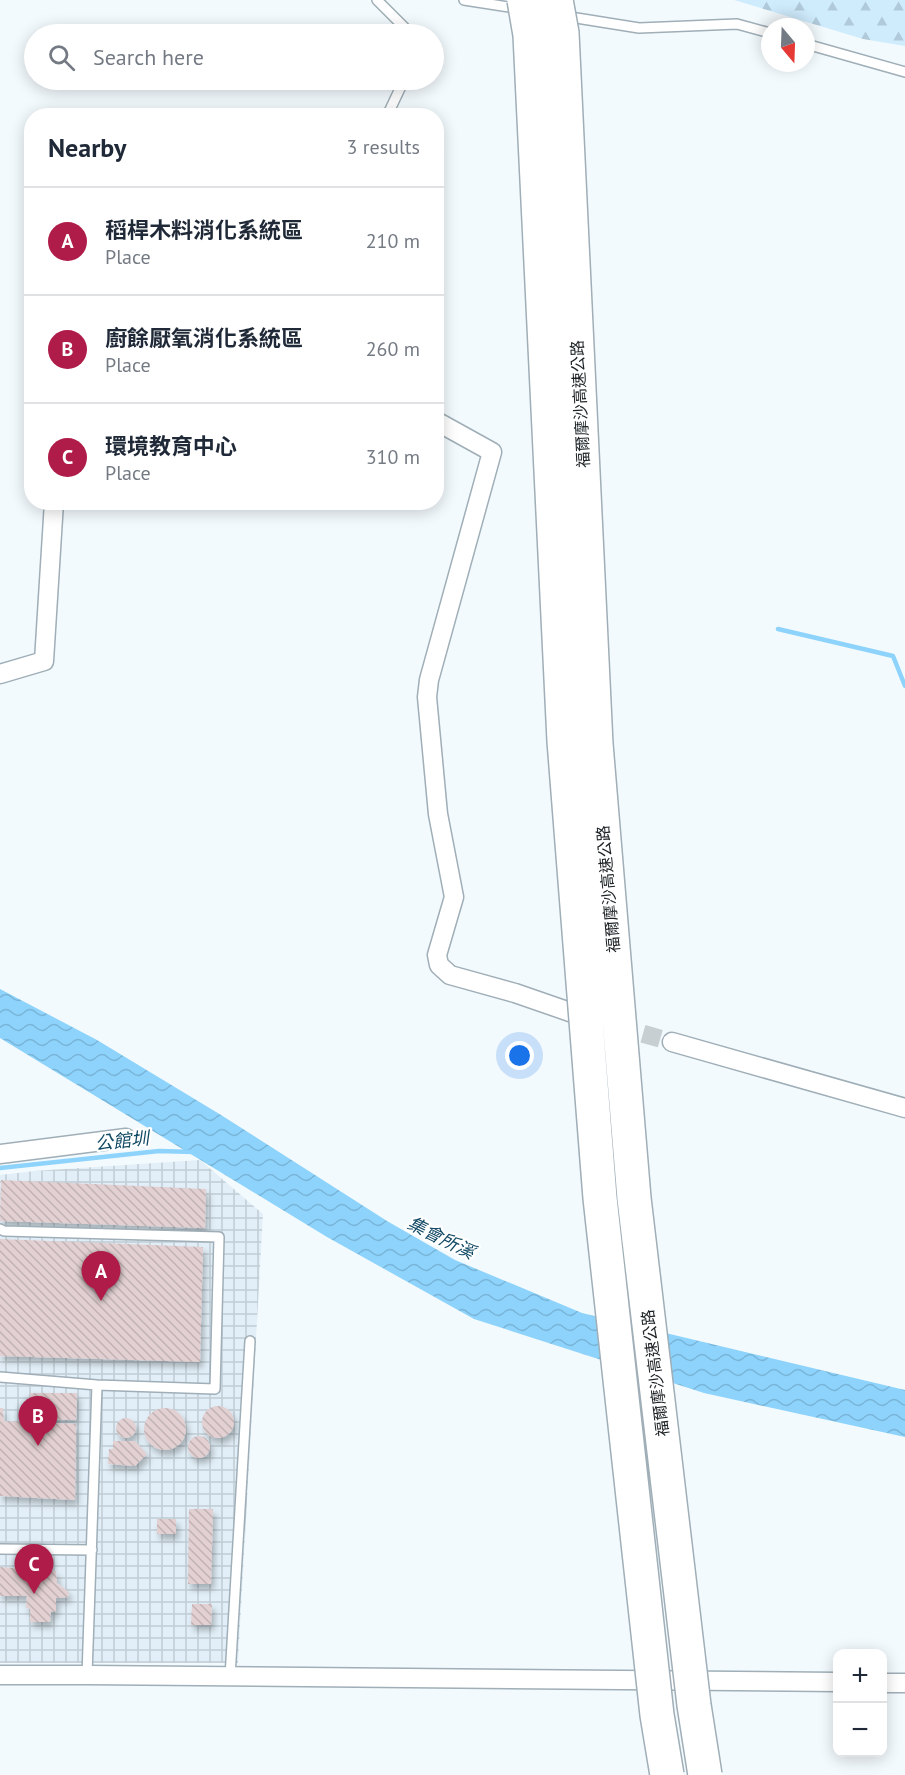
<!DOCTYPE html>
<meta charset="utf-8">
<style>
:root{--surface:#fff;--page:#f6f6f7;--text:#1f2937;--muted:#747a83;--line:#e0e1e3;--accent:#af1c49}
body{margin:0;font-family:"PT Sans","Noto Sans TC",sans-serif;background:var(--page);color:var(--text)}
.controls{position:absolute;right:18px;bottom:18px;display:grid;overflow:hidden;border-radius:12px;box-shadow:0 3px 15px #0003}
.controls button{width:54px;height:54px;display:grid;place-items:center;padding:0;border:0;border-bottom:2px solid var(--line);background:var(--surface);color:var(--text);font:30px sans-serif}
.compass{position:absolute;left:761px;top:18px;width:54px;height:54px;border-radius:50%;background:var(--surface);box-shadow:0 3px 15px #0003;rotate:161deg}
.you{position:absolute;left:520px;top:1056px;width:21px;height:21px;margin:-15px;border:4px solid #fff;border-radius:50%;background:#1a73e8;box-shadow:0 0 0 9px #1a73e833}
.badge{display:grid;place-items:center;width:39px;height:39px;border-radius:50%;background:var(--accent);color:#fff;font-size:20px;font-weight:700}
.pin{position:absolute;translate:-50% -50px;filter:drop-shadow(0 2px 3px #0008)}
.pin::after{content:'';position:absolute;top:32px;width:21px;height:18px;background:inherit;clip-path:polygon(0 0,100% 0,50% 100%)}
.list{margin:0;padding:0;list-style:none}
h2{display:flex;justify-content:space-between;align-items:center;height:78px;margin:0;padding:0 24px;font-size:26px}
h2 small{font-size:20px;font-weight:400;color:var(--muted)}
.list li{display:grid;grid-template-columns:39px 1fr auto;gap:18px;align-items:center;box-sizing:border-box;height:108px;padding:0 24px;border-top:2px solid var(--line)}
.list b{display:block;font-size:22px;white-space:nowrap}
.list p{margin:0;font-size:20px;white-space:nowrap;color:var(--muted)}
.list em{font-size:20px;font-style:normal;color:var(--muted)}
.icon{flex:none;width:33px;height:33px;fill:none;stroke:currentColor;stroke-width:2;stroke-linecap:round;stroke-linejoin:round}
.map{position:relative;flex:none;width:905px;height:1775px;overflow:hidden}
.search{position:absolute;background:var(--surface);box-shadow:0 3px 15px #0003;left:24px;top:24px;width:420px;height:66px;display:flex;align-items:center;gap:15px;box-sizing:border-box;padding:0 21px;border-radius:33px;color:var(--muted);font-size:22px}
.panel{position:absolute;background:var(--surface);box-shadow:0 3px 15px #0003;left:24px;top:108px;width:420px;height:402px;border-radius:24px}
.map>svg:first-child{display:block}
</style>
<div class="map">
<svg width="905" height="1775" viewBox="0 0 905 1775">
<defs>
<pattern id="industrial-grid" width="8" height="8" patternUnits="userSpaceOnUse" patternTransform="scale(1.5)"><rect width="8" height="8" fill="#e2eff8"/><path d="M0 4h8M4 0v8" fill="none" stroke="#c1cdd4"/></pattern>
<pattern id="forest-firs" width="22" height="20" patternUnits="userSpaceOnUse" patternTransform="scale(1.5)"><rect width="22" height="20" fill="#cfecfd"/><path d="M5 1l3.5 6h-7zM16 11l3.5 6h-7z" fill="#b1cad9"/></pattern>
<pattern id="water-waves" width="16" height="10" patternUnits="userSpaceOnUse" patternTransform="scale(1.5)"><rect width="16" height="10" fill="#8dd3fc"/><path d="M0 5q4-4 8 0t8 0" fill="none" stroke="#79b5d8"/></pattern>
<pattern id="building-back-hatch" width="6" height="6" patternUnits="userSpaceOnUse" patternTransform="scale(1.5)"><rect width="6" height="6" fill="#e2d0d2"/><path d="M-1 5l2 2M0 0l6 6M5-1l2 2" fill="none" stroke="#c1b2b4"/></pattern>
<filter id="shadow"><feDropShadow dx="3" dy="5.5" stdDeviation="3" flood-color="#0004"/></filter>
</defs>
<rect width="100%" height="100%" fill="#f3fafd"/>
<path fill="url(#industrial-grid)" d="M200 1160 263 1214 238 1663H0V1175L34 1171Z"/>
<path fill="url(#forest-firs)" d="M734 0H905V46L863 39Z"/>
<path fill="url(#water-waves)" d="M0 989 97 1040 221 1115 387 1221 455 1260 582 1313 905 1390V1437L704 1393 474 1319 327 1237 0 1038Z"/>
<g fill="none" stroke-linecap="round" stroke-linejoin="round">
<path stroke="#8dd3fc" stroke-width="4.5" d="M778 629 893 656 905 686
M0 1168 159 1151 194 1152"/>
</g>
<path fill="url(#building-back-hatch)" filter="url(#shadow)" d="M1 1180 206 1189 205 1228 0 1221Z
M0 1239 203 1247 200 1362 0 1356Z
M30 1393H77L76 1420 31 1419Z
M202 1422a16 16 0 1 1 32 0a16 16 0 1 1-32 0Z
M144 1429a21 21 0 1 1 42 0a21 21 0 1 1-42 0Z
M0 1408H3L4 1421 76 1424 75 1500 0 1496Z
M116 1428a10 10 0 1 1 20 0a10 10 0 1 1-20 0Z
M188 1447a11 11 0 1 1 22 0a11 11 0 1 1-22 0Z
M113 1441H135L147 1454 135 1466 108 1464 109 1449H113Z
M189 1509H213L211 1584H188Z
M157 1519H176V1534H157Z
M0 1567 56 1571 57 1583 69 1592 68 1597 56 1598V1612L51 1611 50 1622H30V1609L26 1608 27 1596H0Z
M192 1604H212L211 1625H191Z"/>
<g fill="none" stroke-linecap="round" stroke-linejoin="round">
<path stroke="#c8cfd2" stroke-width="18" stroke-dasharray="18 9" stroke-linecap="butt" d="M591 1019 672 1042"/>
<g stroke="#9faeb7" stroke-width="12">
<path id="service" d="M377 0 411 34
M464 0 521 9
M564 16 639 28 737 24 770 33
M806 44 905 72
M387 116 404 80
M0 1229 4 1231 219 1237 215 1389 97 1385 0 1377
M0 1549 92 1550
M87 1675 97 1385
M230 1677 250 1341"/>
</g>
<g stroke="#9faeb7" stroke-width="21">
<path id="minor" d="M436 421 492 452 429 680 427 697 438 814 454 897 437 955 439 965 450 975 515 993 590 1019
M0 674 44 661 54 502
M672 1042 905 1108
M0 1154 126 1138
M0 1675H87L838 1682
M882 1683H905"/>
</g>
<use href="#service" stroke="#fff" stroke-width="9"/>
<use href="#minor" stroke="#fff" stroke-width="18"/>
<g stroke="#9faeb7" stroke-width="36" stroke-linecap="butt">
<path id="motorway-bridge" d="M524 0 530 35 564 741 600 1198 657 1715 667 1775
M556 0 562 33 596 744 634 1198 694 1705 705 1775"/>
</g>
<use href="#motorway-bridge" stroke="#fff" stroke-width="33"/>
</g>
<g text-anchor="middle" stroke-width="4.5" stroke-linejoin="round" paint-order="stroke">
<g font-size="16" fill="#1c2225" stroke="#fff">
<text transform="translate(580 404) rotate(-93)" y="6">福爾摩沙高速公路</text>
<text transform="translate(608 889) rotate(-95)" y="6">福爾摩沙高速公路</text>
<text transform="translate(655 1373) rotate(-97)" y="6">福爾摩沙高速公路</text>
</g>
<g font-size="18" font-style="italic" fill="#124a65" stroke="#fff">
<text transform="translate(122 1141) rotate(-6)" y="6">公館圳</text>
<text transform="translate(441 1238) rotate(26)" y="6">集會所溪</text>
</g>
</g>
</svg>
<div class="controls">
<button>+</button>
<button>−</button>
</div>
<svg class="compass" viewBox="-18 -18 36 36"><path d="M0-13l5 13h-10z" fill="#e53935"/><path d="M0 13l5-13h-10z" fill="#747a83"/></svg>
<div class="you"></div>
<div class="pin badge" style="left:101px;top:1301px">A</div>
<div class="pin badge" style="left:38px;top:1446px">B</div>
<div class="pin badge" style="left:34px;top:1594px">C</div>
<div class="search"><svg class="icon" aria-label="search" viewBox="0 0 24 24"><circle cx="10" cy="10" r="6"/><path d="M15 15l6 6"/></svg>Search here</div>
<section class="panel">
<h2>Nearby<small>3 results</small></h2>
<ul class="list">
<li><span class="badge">A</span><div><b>稻桿木料消化系統區</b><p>Place</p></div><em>210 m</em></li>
<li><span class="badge">B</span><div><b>廚餘厭氧消化系統區</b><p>Place</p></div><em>260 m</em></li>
<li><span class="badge">C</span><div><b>環境教育中心</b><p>Place</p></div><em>310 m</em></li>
</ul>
</section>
</div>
